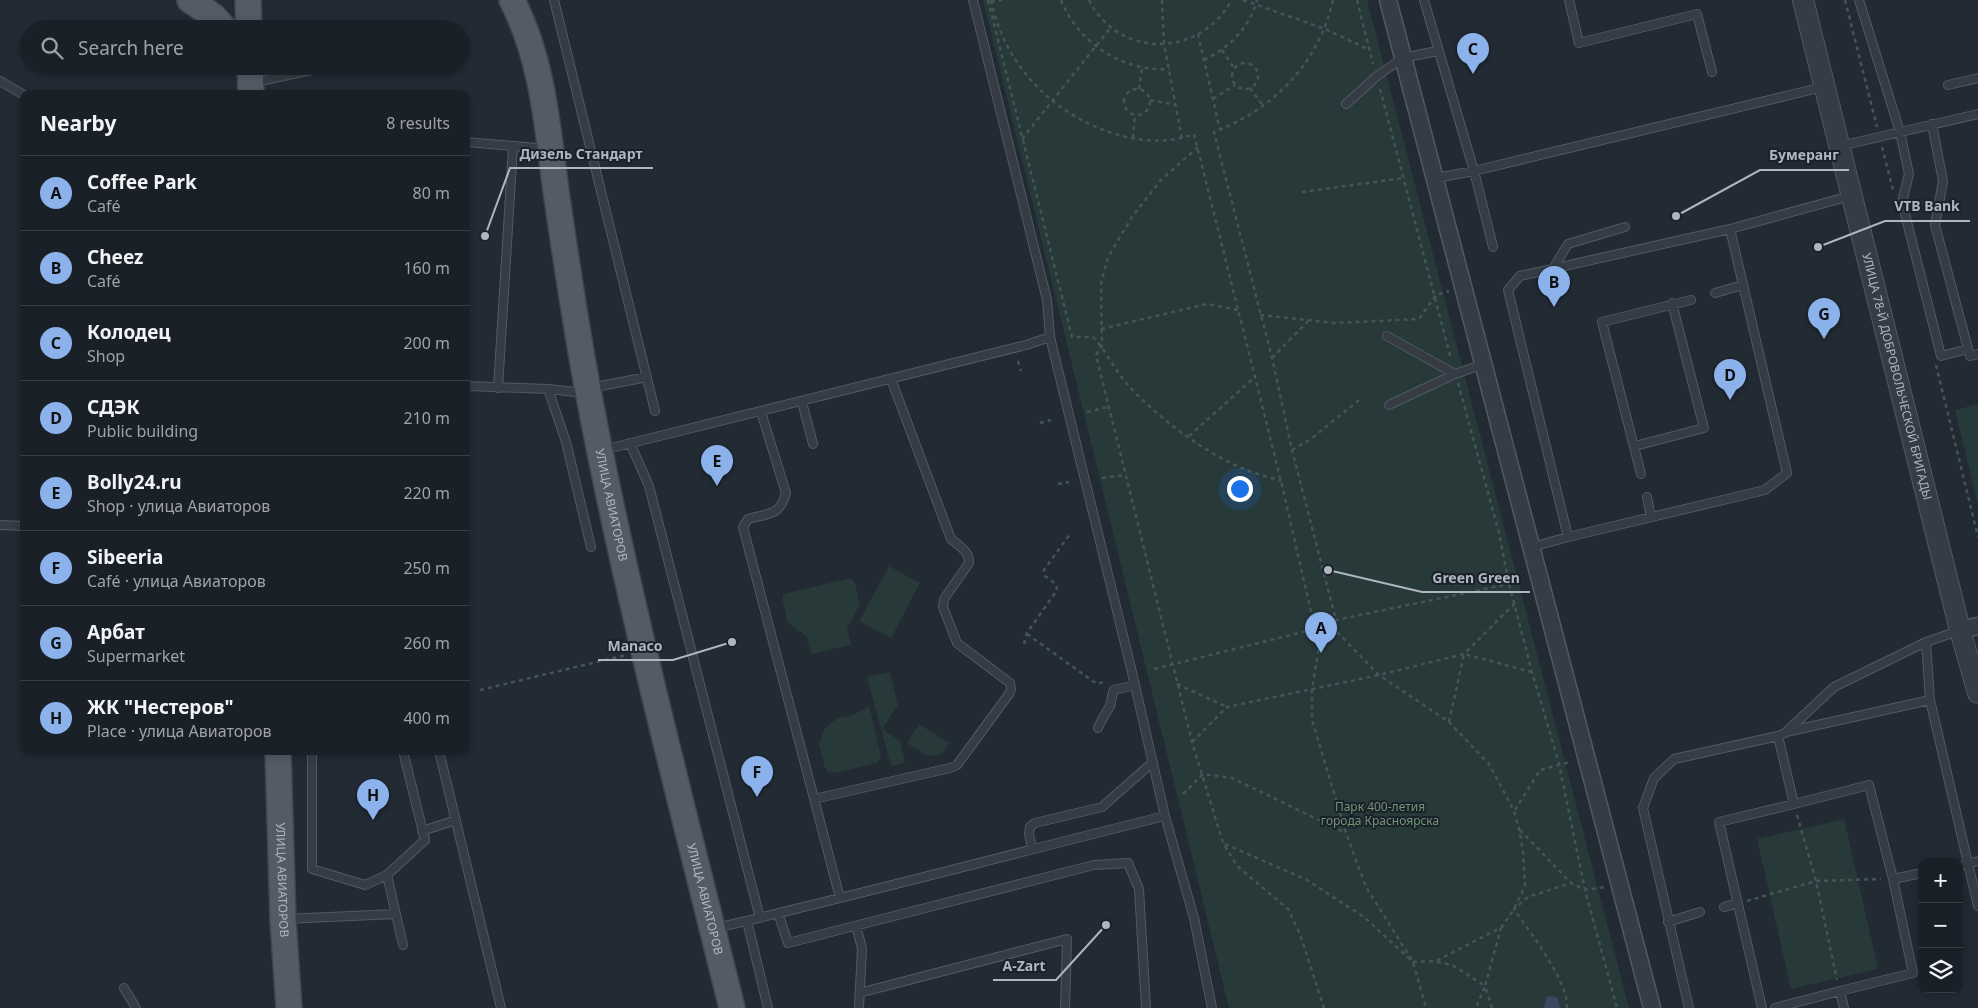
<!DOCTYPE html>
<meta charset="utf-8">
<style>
:root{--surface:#1a2027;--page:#272d33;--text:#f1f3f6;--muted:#9fa3a7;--line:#383e44;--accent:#8bb2eb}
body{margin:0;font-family:"Noto Sans",sans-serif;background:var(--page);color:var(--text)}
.controls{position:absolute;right:15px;bottom:15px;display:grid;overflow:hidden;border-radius:10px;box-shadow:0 2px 8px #0003}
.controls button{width:45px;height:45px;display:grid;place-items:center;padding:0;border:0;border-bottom:1px solid var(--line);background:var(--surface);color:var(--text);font:25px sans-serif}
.you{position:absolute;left:1239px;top:488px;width:18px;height:18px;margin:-12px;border:4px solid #fff;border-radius:50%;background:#1a73e8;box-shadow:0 0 0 8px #1a73e833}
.badge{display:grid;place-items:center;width:32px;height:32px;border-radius:50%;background:var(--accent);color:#111;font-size:16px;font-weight:700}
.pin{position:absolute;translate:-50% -41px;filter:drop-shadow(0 1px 2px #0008)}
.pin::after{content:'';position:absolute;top:26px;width:18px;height:15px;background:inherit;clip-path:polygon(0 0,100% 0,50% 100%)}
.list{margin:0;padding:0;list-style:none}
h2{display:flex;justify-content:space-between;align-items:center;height:65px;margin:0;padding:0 20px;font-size:21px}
h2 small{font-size:16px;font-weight:400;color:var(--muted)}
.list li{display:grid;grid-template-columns:32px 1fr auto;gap:15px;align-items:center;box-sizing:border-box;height:75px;padding:0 20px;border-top:1px solid var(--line)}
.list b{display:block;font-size:19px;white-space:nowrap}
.list p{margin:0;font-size:16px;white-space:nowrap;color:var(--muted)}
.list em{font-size:16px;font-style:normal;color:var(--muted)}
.icon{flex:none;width:28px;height:28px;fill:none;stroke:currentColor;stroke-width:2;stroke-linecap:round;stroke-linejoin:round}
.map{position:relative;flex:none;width:1978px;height:1008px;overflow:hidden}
.search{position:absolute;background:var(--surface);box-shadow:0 2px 8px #0003;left:20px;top:20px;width:450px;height:55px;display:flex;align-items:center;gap:12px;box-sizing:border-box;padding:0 18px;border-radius:28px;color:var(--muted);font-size:19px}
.panel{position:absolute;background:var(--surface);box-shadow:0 2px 8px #0003;left:20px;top:90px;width:450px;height:665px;border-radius:10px}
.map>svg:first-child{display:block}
</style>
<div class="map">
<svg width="1978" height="1008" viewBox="0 0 1978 1008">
<rect width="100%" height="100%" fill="#222a34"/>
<path fill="#283939" d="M983 0H1367L1629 1008H1229Z
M1978 404V505L1955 410Z
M889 566 920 583 891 638 859 621Z
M847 579H852L855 583 860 605 847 628 851 645 811 654 807 637 788 623 782 597 783 594Z
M890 672 898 705 882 729 900 741 905 763 891 766 867 677Z
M869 706 881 756 877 763 835 773 828 772 825 768 819 744 825 728 838 718 853 715Z
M919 724 949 743 942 754 927 756 907 743Z
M1844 819 1878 969 1791 989 1757 839Z"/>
<path fill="#39485c" d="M1551 996 1558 998 1560 1008H1544L1546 997Z"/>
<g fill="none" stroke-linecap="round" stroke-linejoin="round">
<g stroke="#525962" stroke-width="10">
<path id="service" d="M554 0 655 411
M1424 0 1474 171 1493 247
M1569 0 1579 43 1697 14 1712 72
M1859 0 1900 132 1909 174 1902 202 1941 356 1968 349
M0 81 24 95
M255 82 331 66
M1948 85 1978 78
M1346 104 1377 76 1403 58 1437 51
M1932 124 1943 181 1935 225 1970 356 1978 354
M466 142 548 149
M1840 146 1978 114
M1436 178 1474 171 1823 87
M1554 267 1568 244 1625 227
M1715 293 1743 285
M1387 336 1455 374
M1050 337 1131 668 1165 816 1194 918 1212 1008
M466 386 548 389 584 393
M498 388 513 147
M590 388 647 377
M548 389 566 442 591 547
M802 402 813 444
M1389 405 1455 374 1484 364
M761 412 786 493C780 516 769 513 748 519L743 527 840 898
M630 443 649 486 760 918
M1635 446 1704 428 1672 303
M603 450 1026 345 1050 337 1047 300 973 0
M1641 474 1602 322 1691 300
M1647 497 1651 517
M0 525 24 526
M1568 537 1508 290 1520 276 1730 229 1850 196
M1532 547 1568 537 1765 490 1787 473 1730 229
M1926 642 1930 700 1978 906
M1098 728C1101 720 1106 713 1110 706 1112 701 1111 695 1114 690L1135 685
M1786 732 1930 700
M312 751V869L365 885 387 875 425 840 403 751
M439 751 501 1008
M814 799 950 768 957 765 1009 694 1011 689 1010 683 957 643 943 607 944 599 969 563C970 552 959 546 951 539L891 379
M1794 804 1869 785 1893 879
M422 831 456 820
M1032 848 1029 834 1030 827 1035 823 1102 807 1153 762
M1959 866 1978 861
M387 875 403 945
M1724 907 1738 903
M778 913 788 943 1094 865 1128 863 1139 889 1146 1008
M285 919 396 914
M747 921 768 1008
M1668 922 1700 912
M856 926 862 948 859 1008
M716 928C866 893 1015 853 1165 816
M124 988 136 1008
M1840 991 1913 973 1893 879 1922 873
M859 993 1067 939 1065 1008
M1689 1008 1643 808 1654 778 1674 759 1778 736 1785 733 1834 687 1926 642 1958 631
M1762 1008 1719 822 1794 804 1778 736
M1775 1008 1840 991 1844 1008"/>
</g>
<g stroke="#525962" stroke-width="19">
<path id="minor" d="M1388 0 1652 1008
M1960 630 1978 626"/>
</g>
<g stroke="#525962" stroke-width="22">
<g id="tertiary">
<path id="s1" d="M1803 0 1960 630 1978 693"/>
</g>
</g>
<g stroke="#3e454e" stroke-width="28">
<g id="primary">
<path d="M190 0 213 16 225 29"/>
<path d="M248 0 249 29"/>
<path id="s2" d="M512 0C543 61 547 124 556 191 566 260 576 328 589 396 628 602 682 805 732 1008"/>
<path d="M250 66 251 94"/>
<path id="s3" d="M278 751 283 920 289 1008"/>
</g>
</g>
<path stroke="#455456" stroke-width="2.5" stroke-dasharray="4 4" stroke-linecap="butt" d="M988 0 1072 337H1093C1107 352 1115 371 1129 386 1158 418 1205 453 1244 469 1256 474 1269 477 1281 481
M991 0C1005 68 1056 118 1122 136 1146 142 1171 143 1194 134L1281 481 1315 629
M1061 0C1078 43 1123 72 1169 69
M1089 0C1110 42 1160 56 1200 33 1212 26 1225 14 1231 0
M1162 0 1164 44 1182 139
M1243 0 1325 29 1370 50
M1333 0C1318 64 1274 109 1214 132L1272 358 1292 450 1336 620
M1357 0 1373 64
M1845 0 1877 127
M991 2 1002 0
M1198 34 1220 130
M1222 50 1234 68
M1204 60C1229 48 1250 27 1257 0
M1232 76a13 13 0 1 1 26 0a13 13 0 1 1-26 0Z
M1250 88 1264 107
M1139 89 1142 68
M1380 89 1451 359
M1124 102a13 13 0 1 1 26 0a13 13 0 1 1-26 0Z
M1213 99 1235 85
M1150 100 1176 105
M1133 138 1135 114
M1022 139 1111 27
M1198 147 1160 181 1132 217 1108 257 1101 283 1102 346 1096 355 1192 742 1223 843 1237 866 1288 909 1300 934 1324 1008
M1882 147 1893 190
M1302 192 1404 178
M1260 315 1335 323 1419 319 1436 295 1449 291
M1101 329 1207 304 1238 310
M1272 358 1309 320
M1018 361 1021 371
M1936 365 1978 537
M1458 383 1499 533 1509 584 1532 672 1559 764 1585 890 1617 1008
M1087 412 1108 407
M1040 423 1051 420
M1189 436 1255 377
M1292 450 1311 439 1359 400
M1102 478 1125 475
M1058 484 1069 482
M1027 634 1097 684 1106 681
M1321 634 1312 690V720L1346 833 1366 887 1413 962 1426 1008
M1024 644 1027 633 1057 590 1056 584 1045 576 1044 570 1070 534
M1154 669 1315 629 1321 634 1331 635 1336 631V620L1509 584
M1177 684 1227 707
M480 690 626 655
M1449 722 1464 654 1532 672
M1192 742 1227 707 1379 675 1464 654 1515 603
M1183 794 1203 774 1232 778 1346 833
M1515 810 1540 770 1570 762
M1797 815 1816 881 1837 980
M1520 830 1571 883 1585 890 1605 887
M1225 844 1307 880 1364 917 1413 962 1436 961 1502 927 1514 909 1525 886 1523 851 1519 829 1514 811 1489 764 1449 722 1379 675 1336 631
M1747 901 1816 881 1881 879
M1437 962 1452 965 1485 986 1476 1008
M1492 1008 1485 986 1501 928
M1567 1008C1568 980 1530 933 1514 909L1528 897 1571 883"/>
<use href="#service" stroke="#353c45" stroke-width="8"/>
<use href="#minor" stroke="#353c45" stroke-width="16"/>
<use href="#tertiary" stroke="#353c45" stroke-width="20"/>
<use href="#primary" stroke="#535b65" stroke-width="25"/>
</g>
<g text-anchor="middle" stroke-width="4" stroke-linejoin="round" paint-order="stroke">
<g font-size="12" fill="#afb6c1" stroke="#1a2129">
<text dy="4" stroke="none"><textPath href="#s1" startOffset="388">УЛИЦА 78-Й ДОБРОВОЛЬЧЕСКОЙ БРИГАДЫ</textPath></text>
<text dy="4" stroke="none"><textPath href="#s2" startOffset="516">УЛИЦА АВИАТОРОВ</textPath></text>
<text dy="4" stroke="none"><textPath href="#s3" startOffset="129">УЛИЦА АВИАТОРОВ</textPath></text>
<text dy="4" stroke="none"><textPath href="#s2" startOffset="921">УЛИЦА АВИАТОРОВ</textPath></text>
</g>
<g font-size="12" fill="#719578" stroke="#1a2129">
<text x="1380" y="811">Парк 400-летия<tspan x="1380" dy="14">города Красноярска</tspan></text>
</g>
</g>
<path fill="none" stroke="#afb6c1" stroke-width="2" d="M485 236L510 168H653M1676 216L1760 170H1849M1818 247L1885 221H1970M1328 570L1422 592H1530M732 642L673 660H598M1106 925L1056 980H993"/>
<g fill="#afb6c1" stroke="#1a2129" stroke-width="2">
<circle cx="485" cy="236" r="5"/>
<circle cx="1676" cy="216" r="5"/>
<circle cx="1818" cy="247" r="5"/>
<circle cx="1328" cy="570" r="5"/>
<circle cx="732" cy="642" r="5"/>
<circle cx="1106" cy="925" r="5"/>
</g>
<g font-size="14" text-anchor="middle" font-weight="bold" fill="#afb6c1" stroke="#1a2129" stroke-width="4" stroke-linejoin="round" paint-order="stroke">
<text x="581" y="159">Дизель Стандарт</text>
<text x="1804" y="160">Бумеранг</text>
<text x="1927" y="211">VTB Bank</text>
<text x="1476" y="583">Green Green</text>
<text x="635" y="651">Manaco</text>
<text x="1024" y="971">A-Zart</text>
</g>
</svg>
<div class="controls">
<button>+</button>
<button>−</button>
<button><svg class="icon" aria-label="layers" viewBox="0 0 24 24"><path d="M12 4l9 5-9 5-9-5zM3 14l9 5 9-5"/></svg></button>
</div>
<div class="you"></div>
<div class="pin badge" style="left:1321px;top:653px">A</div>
<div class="pin badge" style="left:1554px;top:307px">B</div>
<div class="pin badge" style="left:1473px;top:74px">C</div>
<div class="pin badge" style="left:1730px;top:400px">D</div>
<div class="pin badge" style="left:717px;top:486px">E</div>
<div class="pin badge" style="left:757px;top:797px">F</div>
<div class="pin badge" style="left:1824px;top:339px">G</div>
<div class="pin badge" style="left:373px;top:820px">H</div>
<div class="search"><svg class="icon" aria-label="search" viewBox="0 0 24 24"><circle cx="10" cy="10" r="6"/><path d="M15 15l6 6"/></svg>Search here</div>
<section class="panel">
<h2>Nearby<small>8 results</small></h2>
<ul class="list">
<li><span class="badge">A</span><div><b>Coffee Park</b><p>Café</p></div><em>80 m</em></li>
<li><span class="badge">B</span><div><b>Cheez</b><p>Café</p></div><em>160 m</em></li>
<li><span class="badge">C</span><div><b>Колодец</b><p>Shop</p></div><em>200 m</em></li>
<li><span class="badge">D</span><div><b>СДЭК</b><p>Public building</p></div><em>210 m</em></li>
<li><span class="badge">E</span><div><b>Bolly24.ru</b><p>Shop · улица Авиаторов</p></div><em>220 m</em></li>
<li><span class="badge">F</span><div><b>Sibeeria</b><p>Café · улица Авиаторов</p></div><em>250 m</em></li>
<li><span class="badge">G</span><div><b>Арбат</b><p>Supermarket</p></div><em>260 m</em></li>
<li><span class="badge">H</span><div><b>ЖК &quot;Нестеров&quot;</b><p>Place · улица Авиаторов</p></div><em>400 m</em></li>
</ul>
</section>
</div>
